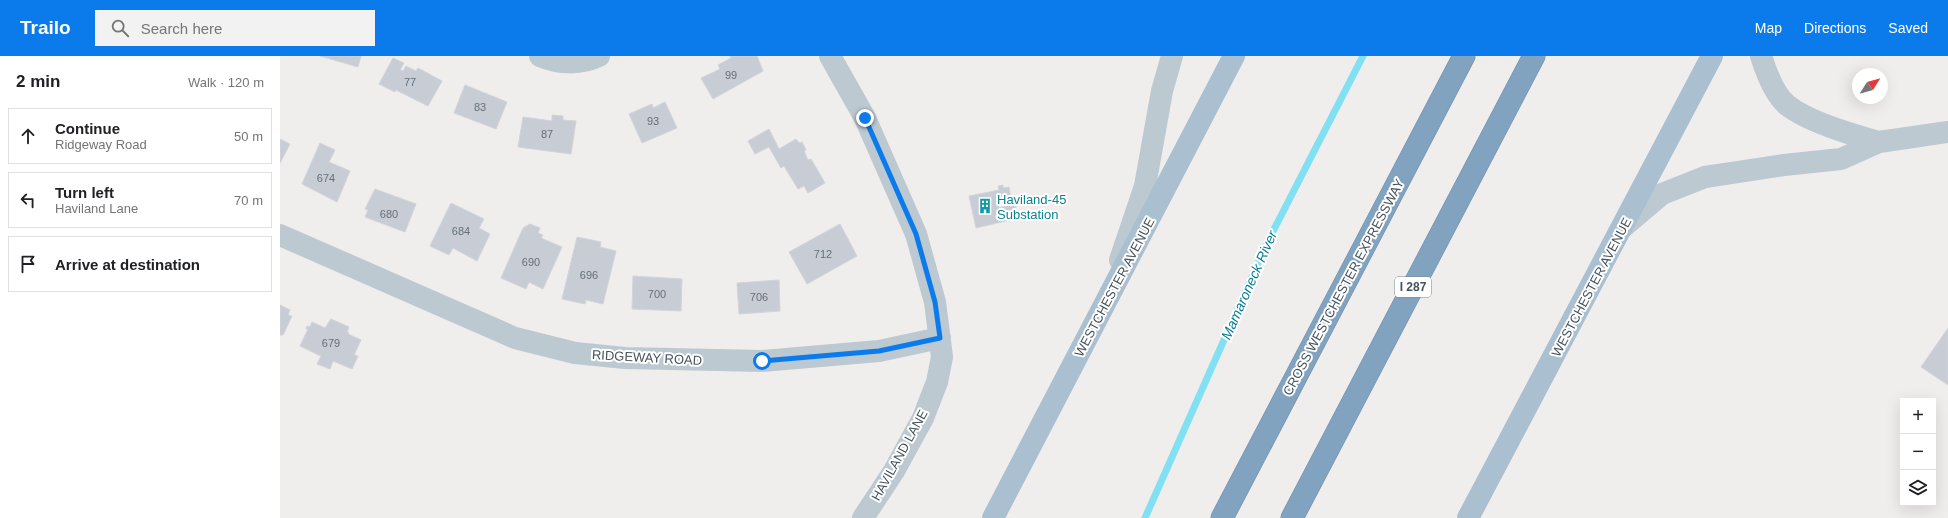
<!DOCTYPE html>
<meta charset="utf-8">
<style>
:root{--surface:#fff;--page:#f2f2f2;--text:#202124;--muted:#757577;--line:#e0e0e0;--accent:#0b7bec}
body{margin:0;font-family:Arial,sans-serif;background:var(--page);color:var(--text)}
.controls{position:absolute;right:12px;bottom:12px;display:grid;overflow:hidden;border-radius:0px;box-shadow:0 4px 16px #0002}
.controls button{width:36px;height:36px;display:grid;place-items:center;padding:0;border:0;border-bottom:1px solid var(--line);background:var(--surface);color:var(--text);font:20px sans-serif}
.compass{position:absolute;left:1572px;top:12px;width:36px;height:36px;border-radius:50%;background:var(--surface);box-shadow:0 4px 16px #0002;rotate:53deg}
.stop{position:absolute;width:12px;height:12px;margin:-9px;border:3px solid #0b7bec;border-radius:50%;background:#fff}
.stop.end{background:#0b7bec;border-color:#fff;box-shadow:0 1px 4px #0008}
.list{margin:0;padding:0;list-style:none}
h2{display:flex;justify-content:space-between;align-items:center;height:52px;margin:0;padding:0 16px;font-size:17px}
h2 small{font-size:13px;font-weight:400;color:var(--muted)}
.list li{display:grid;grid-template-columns:26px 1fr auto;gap:12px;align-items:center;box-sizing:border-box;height:56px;margin:0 8px 8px;padding:0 8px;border:1px solid var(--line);border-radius:0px}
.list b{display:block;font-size:15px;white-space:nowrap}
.list p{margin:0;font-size:13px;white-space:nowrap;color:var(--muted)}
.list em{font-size:13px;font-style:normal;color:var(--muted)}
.icon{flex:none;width:22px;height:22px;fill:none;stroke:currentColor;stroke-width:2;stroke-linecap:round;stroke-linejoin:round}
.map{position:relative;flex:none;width:1668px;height:462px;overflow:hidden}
header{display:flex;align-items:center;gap:24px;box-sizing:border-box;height:56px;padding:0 20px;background:var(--accent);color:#fff}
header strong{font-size:19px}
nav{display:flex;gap:22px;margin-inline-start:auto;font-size:14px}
.search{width:280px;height:36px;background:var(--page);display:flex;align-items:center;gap:10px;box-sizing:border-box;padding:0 14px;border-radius:0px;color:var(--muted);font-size:15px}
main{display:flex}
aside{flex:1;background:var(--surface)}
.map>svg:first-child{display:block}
</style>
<header>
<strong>Trailo</strong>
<div class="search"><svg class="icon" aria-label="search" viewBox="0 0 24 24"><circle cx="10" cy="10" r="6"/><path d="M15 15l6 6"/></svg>Search here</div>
<nav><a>Map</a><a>Directions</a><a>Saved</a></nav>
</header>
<main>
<aside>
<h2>2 min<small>Walk · 120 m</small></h2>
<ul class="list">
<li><svg class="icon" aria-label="ahead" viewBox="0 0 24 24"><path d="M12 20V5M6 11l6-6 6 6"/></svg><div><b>Continue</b><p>Ridgeway Road</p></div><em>50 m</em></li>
<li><svg class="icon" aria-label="left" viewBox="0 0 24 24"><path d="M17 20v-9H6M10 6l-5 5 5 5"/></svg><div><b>Turn left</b><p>Haviland Lane</p></div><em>70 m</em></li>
<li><svg class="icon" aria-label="arrive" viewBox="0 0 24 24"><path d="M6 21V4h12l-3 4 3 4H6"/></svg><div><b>Arrive at destination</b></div></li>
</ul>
</aside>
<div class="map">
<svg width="1668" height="462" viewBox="0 0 1668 462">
<rect width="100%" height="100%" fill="#f0eded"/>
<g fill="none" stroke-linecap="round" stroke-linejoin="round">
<path stroke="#81e1f2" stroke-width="7" d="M865 462 987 187 1083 0"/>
</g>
<path fill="#c8ccd4" stroke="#d1d4d9" d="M40 0H81L78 11Z
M450 0H477L483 15 433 43 421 22 440 13 438 9 451 2Z
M113 2 124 7 120 14 123 15 126 10 136 15 138 12 162 25 148 50 116 34 115 36 99 28Z
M185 29 227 46 216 73 174 57Z
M385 46 397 72 362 87 349 58 372 48 373 52Z
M272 59 283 60V64L296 65 291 98 238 91 243 61 272 65Z
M489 73 499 93 516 83 519 87 522 86 526 94 524 95 528 104 531 103 545 127 528 137 524 130 518 133 504 110 501 112 489 91 475 98 468 85Z
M0 83 10 88 0 107Z
M40 87 55 94 49 106 70 115 57 146 22 128Z
M723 129V132L729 131 731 143 718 146 719 152 735 148 738 162 696 172 689 140 719 134 718 130Z
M95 133 136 148 125 176 85 161 88 154 85 153Z
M171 147 204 163 199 172 210 178 197 205 173 192 169 199 150 190Z
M250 168 260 172 258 177 263 179 261 182 282 191 263 233 249 226 246 233 221 222 243 172Z
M560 168 577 200 527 228 509 196Z
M297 181 321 186 320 191 336 195 323 248 306 244 305 248 282 243Z
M353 220 402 223 401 255 352 253Z
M499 224 500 255 459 258 457 227Z
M0 249 10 254 8 259 12 260 3 279H0Z
M51 263 69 271 67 276 69 277 68 278 81 284 74 299 78 300 72 313 53 305 50 313 37 308 41 300 20 290 28 273H26L27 270 30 271 32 266 45 272Z
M1668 272V329L1641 311Z"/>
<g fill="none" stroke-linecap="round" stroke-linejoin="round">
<g stroke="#6c8eac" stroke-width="23">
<path id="highway" d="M942 462 1184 0
M1012 462 1254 0"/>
</g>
<path stroke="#bcc9d1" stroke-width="22" d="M260 0C279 8 301 9 319 0
M550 0 585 62 636 178 655 246 662 301 657 326 643 362 614 415 583 462
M1481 0C1486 16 1494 38 1507 49 1528 66 1573 79 1599 86
M1343 171 1382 138 1425 121 1504 109 1561 103 1599 86 1668 76
M0 179 235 282 295 297 345 302 482 305 599 295 660 282
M840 204 865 130 882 35 892 0"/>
<path stroke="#aabfcf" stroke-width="22" d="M713 462 954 0
M1188 462 1432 0"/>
<use href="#highway" stroke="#81a3c0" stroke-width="22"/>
</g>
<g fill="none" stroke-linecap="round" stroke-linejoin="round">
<path stroke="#0b7bec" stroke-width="5" d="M482 305 599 295 660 282 655 246 636 178 585 62"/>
</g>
<defs>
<g id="building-bare" transform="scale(1.2)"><path d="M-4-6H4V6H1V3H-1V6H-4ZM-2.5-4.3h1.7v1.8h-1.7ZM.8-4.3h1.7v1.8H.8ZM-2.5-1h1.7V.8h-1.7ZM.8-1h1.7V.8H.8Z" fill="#0f9aa8" stroke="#fff" stroke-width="2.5" paint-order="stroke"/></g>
</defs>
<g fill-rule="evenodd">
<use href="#building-bare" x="705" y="150"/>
</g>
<g text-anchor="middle" stroke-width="4" stroke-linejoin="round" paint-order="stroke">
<g font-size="11" fill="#65707a">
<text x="451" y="23">99</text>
<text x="130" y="30">77</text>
<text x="200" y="55">83</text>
<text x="373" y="69">93</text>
<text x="267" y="82">87</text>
<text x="46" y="126">674</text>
<text x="109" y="162">680</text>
<text x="181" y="179">684</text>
<text x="543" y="202">712</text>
<text x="251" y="210">690</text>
<text x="309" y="223">696</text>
<text x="377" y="242">700</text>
<text x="479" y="245">706</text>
<text x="51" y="291">679</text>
</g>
<rect fill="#fff" stroke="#7c868d" stroke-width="1" x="1115" y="221" width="36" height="20" rx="3"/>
<g font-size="12" font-weight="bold" fill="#44525c">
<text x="1133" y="235">I 287</text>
</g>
<g font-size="13" fill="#0d838f" stroke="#fff" text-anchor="start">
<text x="717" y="148">Haviland-45<tspan x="717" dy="15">Substation</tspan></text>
</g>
<g font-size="13" fill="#44525c" stroke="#fff">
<text transform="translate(834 231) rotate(-62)" y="5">WESTCHESTER AVENUE</text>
<text transform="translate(1063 231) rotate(-62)" y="5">CROSS WESTCHESTER EXPRESSWAY</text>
<text transform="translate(1311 231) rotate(-62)" y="5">WESTCHESTER AVENUE</text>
<text transform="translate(367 301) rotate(3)" y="5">RIDGEWAY ROAD</text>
<text transform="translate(619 399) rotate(-61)" y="5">HAVILAND LANE</text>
</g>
<g font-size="14" font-style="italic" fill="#057c91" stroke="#fff">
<text transform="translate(969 229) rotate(-66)" y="5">Mamaroneck River</text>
</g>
</g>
</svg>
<div class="controls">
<button>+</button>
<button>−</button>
<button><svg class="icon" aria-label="layers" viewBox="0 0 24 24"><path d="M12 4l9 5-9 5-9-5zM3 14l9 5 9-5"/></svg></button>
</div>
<svg class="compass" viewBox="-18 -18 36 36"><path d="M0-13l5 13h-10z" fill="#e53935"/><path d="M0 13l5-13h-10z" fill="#757577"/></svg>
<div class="stop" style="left:482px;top:305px"></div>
<div class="stop end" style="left:585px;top:62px"></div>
</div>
</main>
